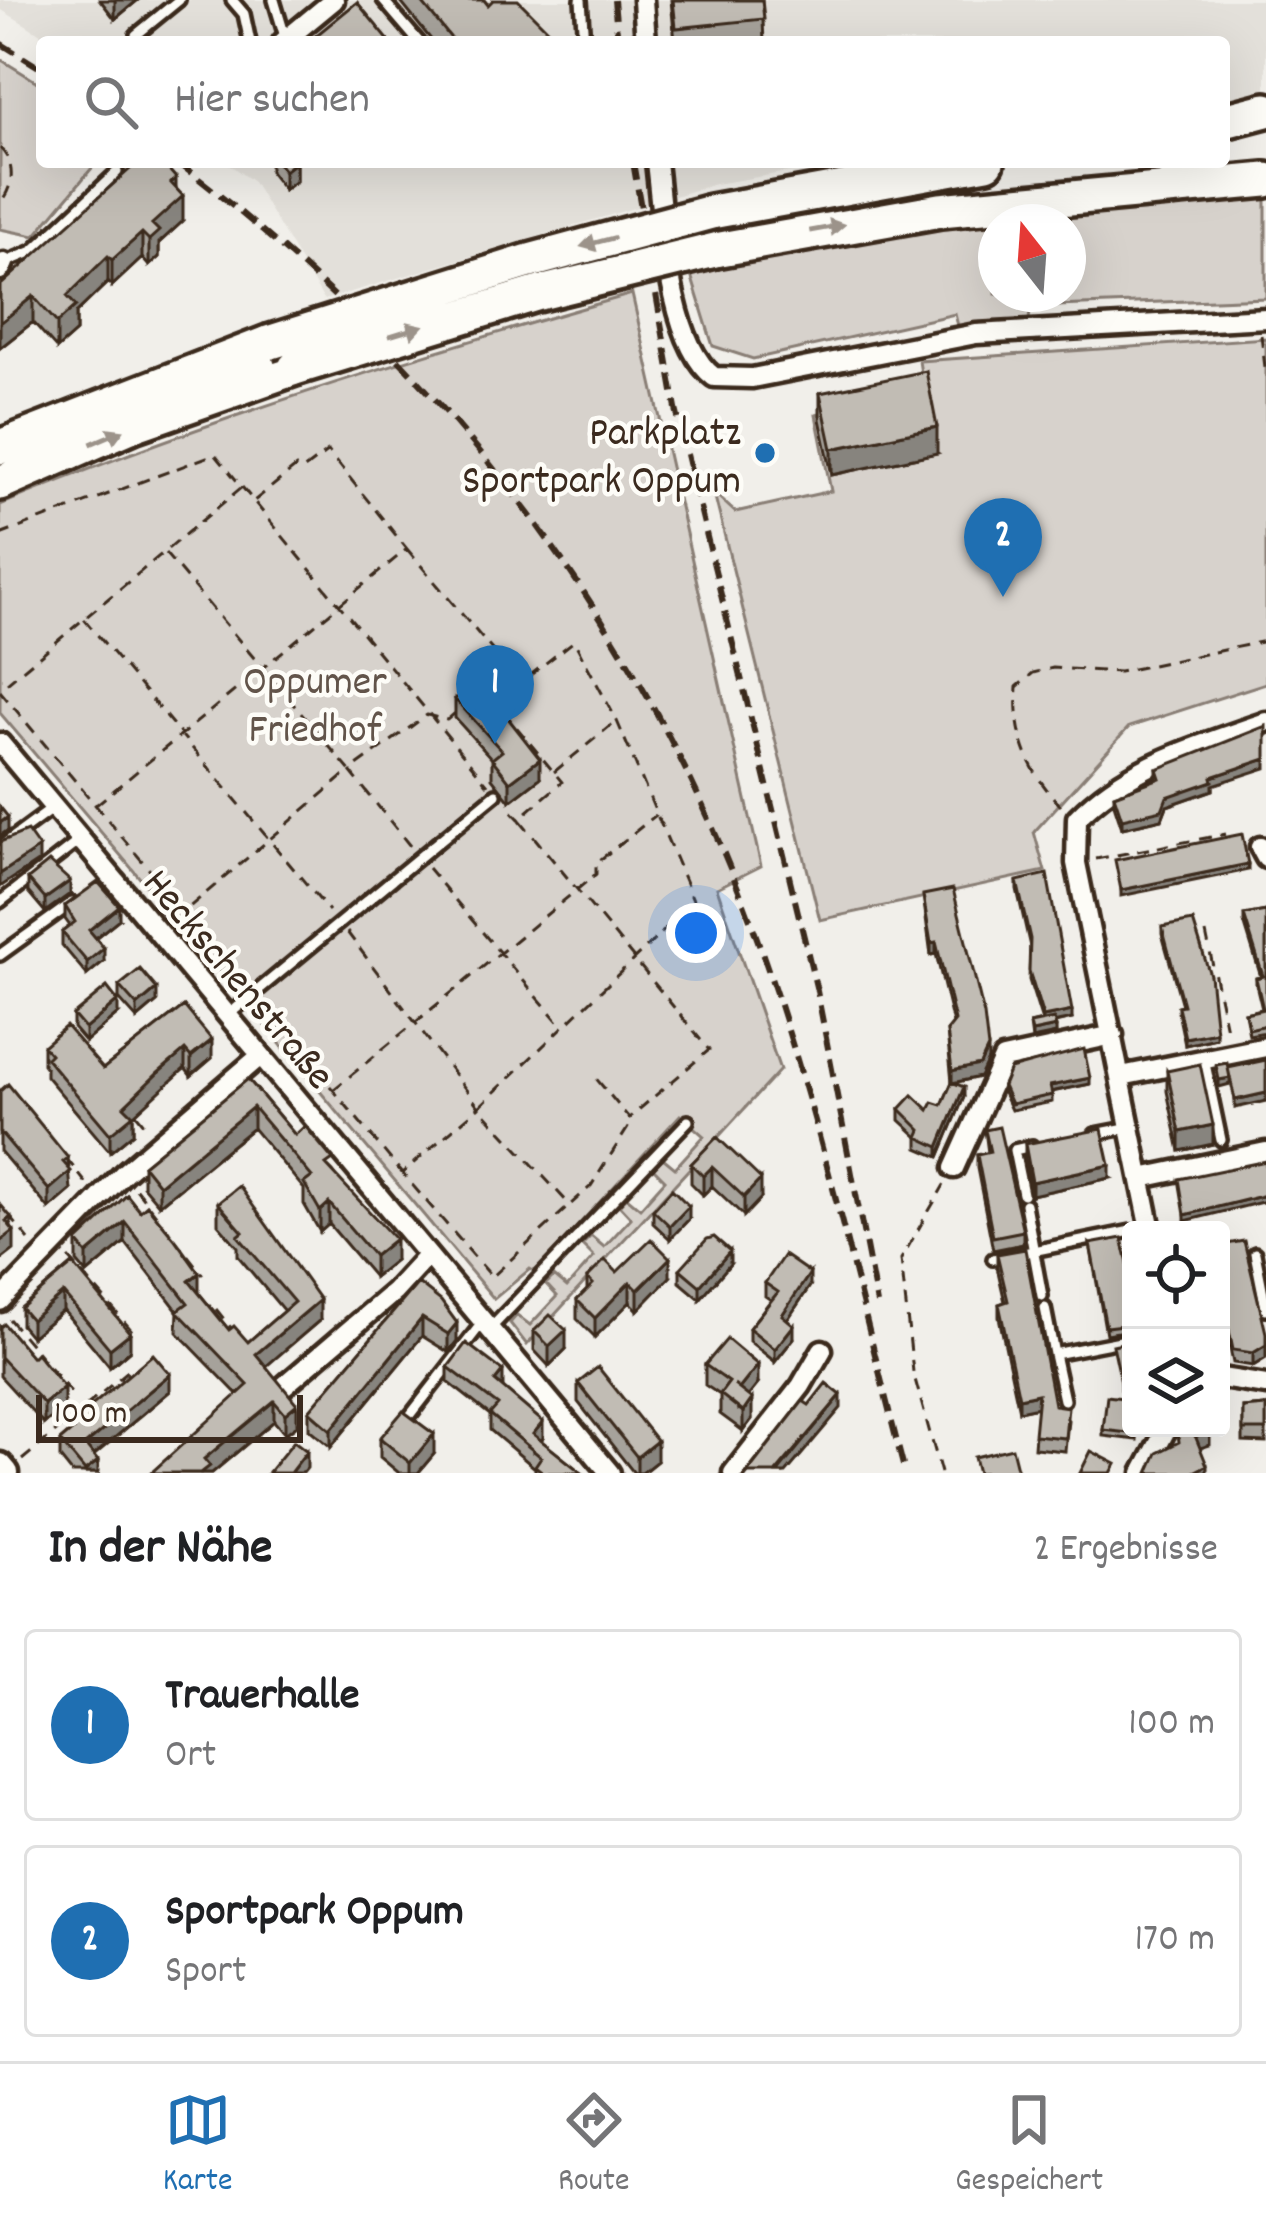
<!DOCTYPE html>
<html lang="de">
<meta charset="utf-8">
<style>
:root{--surface:#fff;--page:#f2f2f2;--text:#202124;--muted:#757577;--line:#e0e0e0;--accent:#1f6fb2}
body{margin:0;font-family:Dekko,sans-serif;background:var(--page);color:var(--text)}
.controls{position:absolute;right:36px;bottom:36px;display:grid;overflow:hidden;border-radius:12px;box-shadow:0 12px 48px #0002}
.controls button{width:108px;height:108px;display:grid;place-items:center;padding:0;border:0;border-bottom:3px solid var(--line);background:var(--surface);color:var(--text);font:60px sans-serif}
.compass{position:absolute;left:978px;top:204px;width:108px;height:108px;border-radius:50%;background:var(--surface);box-shadow:0 12px 48px #0002;rotate:343deg}
.scale{position:absolute;left:36px;bottom:30px;width:267px;box-sizing:border-box;padding-left:12px;border:6px solid #3b2a1e;border-top:0;font-size:33px;line-height:42px;white-space:nowrap;color:#3b2a1e;-webkit-text-stroke:9px #fdfcf7;paint-order:stroke}
.you{position:absolute;left:696px;top:933px;width:42px;height:42px;margin:-30px;border:9px solid #fff;border-radius:50%;background:#1a73e8;box-shadow:0 0 0 18px #1a73e833}
.badge{display:grid;place-items:center;width:78px;height:78px;border-radius:50%;background:var(--accent);color:#fff;font-size:39px;font-weight:700}
.pin{position:absolute;translate:-50% -99px;filter:drop-shadow(0 3px 6px #0008)}
.pin::after{content:'';position:absolute;top:63px;width:42px;height:36px;background:inherit;clip-path:polygon(0 0,100% 0,50% 100%)}
.list{margin:0;padding:0;list-style:none}
h2{display:flex;justify-content:space-between;align-items:center;height:156px;margin:0;padding:0 48px;font-size:51px}
h2 small{font-size:39px;font-weight:400;color:var(--muted)}
.list li{display:grid;grid-template-columns:78px 1fr auto;gap:36px;align-items:center;box-sizing:border-box;height:192px;margin:0 24px 24px;padding:0 24px;border:3px solid var(--line);border-radius:12px}
.list b{display:block;font-size:45px;white-space:nowrap}
.list p{margin:0;font-size:39px;white-space:nowrap;color:var(--muted)}
.list em{font-size:39px;font-style:normal;color:var(--muted)}
.icon{flex:none;width:66px;height:66px;fill:none;stroke:currentColor;stroke-width:2;stroke-linecap:round;stroke-linejoin:round}
.map{position:relative;flex:none;width:1266px;height:1473px;overflow:hidden}
.search{position:absolute;background:var(--surface);box-shadow:0 12px 48px #0002;left:36px;right:36px;top:36px;height:132px;display:flex;align-items:center;gap:30px;box-sizing:border-box;padding:0 42px;border-radius:12px;color:var(--muted);font-size:45px}
.sheet{height:588px;background:var(--surface)}
nav{display:flex;justify-content:space-around;align-items:center;box-sizing:border-box;height:168px;border-top:3px solid var(--line);background:var(--surface);font-size:33px;color:var(--muted)}
nav a{display:grid;justify-items:center;gap:6px}
nav .on{color:var(--accent)}
.map>svg:first-child{display:block}
</style>
<div class="map">
<svg width="1266" height="1473" viewBox="0 0 1266 1473">
<rect width="100%" height="100%" fill="#f1efea"/>
<filter id="ink" filterUnits="userSpaceOnUse"><feTurbulence type="fractalNoise" baseFrequency=".00833" numOctaves="2"/><feDisplacementMap in="SourceGraphic" scale="24" xChannelSelector="R" yChannelSelector="G"/><feConvolveMatrix kernelMatrix="1 2 1 2 8 2 1 2 1" color-interpolation-filters="sRGB"/></filter>
<g filter="url(#ink)">
<path fill="#e3e0da" d="M0 0H1266V92L1224 100V42H54L0 9Z
M226 162H848L715 184 324 300 253 182Z"/>
<path fill="#d7d2cc" stroke="#897e75" stroke-width="3" fill-rule="evenodd" d="M0 59 42 85V162H97L35 236 0 229Z
M1266 198V298L1030 307 1029 323 959 330 955 314 753 359 713 346 691 275 819 242 1030 217ZM996 222H1068V294H996Z
M632 294 761 866 717 888 780 1070 527 1345 510 1323 517 1315 530 1325 557 1296 546 1284 554 1276 567 1287 594 1257 582 1245 591 1236 604 1247 631 1218 619 1205 627 1197 640 1208 665 1180 653 1168 663 1158 675 1168 704 1136 680 1115 535 1272 530 1269 494 1299 256 1015 260 1010 238 984 233 988 0 713V505C206 419 418 355 632 294Z
M1266 338V683L1129 727 1034 832 1045 871 820 920 714 493 735 512 831 491 816 415 924 392 919 361Z"/>
<g fill="none" stroke-linecap="round" stroke-linejoin="round">
<g stroke="#3b2a1e" stroke-width="18">
<path id="lane" d="M232 0 244 14 250 42
M274 0 286 40
M383 0 419 42
M581 0 584 42
M136 35 179 0
M4 263 33 251 117 172
M0 847 53 808
M0 902 80 840
M0 955 72 903
M227 1016 496 794
M1204 1059 1221 1140
M1095 1134 1131 1127
M1023 1194 1014 1150 1032 1146
M1025 1204 1042 1296
M1255 1253 1266 1309
M993 1259 1131 1231
M1045 1308 1054 1354 1131 1339
M489 1330 688 1121
M1054 1354 1064 1400
M405 1422 482 1323"/>
</g>
<g stroke="#3b2a1e" stroke-width="27">
<path id="street" d="M643 0 646 42
M283 42 334 0
M656 162C663 218 668 343 714 377L752 378 976 334 1266 318
M0 270 4 263
M0 743 610 1473
M1260 847 1266 858
M1121 1076 1266 1047
M954 1168 1003 1059 1113 1035
M1141 1178 1266 1152
M1151 1230 1076 863 1077 818C1130 764 1196 747 1266 722
M0 1301 124 1173 259 1057
M1221 1378 1266 1385
M284 1386 394 1292 427 1256
M733 1473 801 1386 822 1350
M1143 1473 1167 1428"/>
</g>
<g stroke="#3b2a1e" stroke-width="33">
<path id="secondary" d="M0 1466 6 1473"/>
</g>
<g stroke="#3b2a1e" stroke-width="42">
<path id="highway" d="M1224 121 1266 110
M711 212 987 162
M715 250 940 210 1266 180
M0 447 268 343
M0 483 133 425 295 368"/>
</g>
<path stroke="#3b2a1e" stroke-width="3" stroke-dasharray="12 9" stroke-linecap="butt" d="M0 148C16 164 14 186 0 203
M1261 335 1266 375
M242 487 488 785
M0 535 215 454 242 487 1 688
M407 549 508 669 482 691
M165 553 350 771 186 910
M84 619 329 911
M0 691 245 984
M490 695 562 782 519 819 507 806
M496 702 574 641 617 721 694 902 479 1107 570 1205 591 1186 631 1123 629 1118
M554 772 615 722
M96 805 407 549 328 451 303 470 296 467 254 501
M1061 806C1028 771 1014 736 1017 687L1033 673 1053 668 1119 672 1266 641
M520 820 709 1050 629 1118 594 1076
M410 846 350 771 427 715 447 720 456 712
M1096 859 1226 834
M428 868 561 1025
M347 932 479 1107 402 1173 492 1277 570 1205
M1206 933 1227 1034
M263 1005 402 1173
M333 1090 596 874V863L656 815
M136 1114 149 1130
M66 1158 86 1183
M136 1189 203 1275
M9 1215 29 1240
M69 1258 135 1334
M216 1309 232 1329
M9 1319 71 1393
M22 1460 129 1370
M941 1473 913 1372 901 1259 944 1185"/>
<use href="#lane" stroke="#fdfcf7" stroke-width="9"/>
<use href="#street" stroke="#fdfcf7" stroke-width="18"/>
<use href="#secondary" stroke="#fdfcf7" stroke-width="24"/>
<use href="#highway" stroke="#fdfcf7" stroke-width="33"/>
<path stroke="#3b2a1e" stroke-width="6" stroke-dasharray="18 9" stroke-linecap="butt" d="M614 0 618 42
M0 43 42 69
M177 162C424 350 618 590 734 878 811 1069 853 1275 905 1473
M633 162 676 409 817 991 877 1304"/>
<g stroke="#3b2a1e" stroke-width="42" stroke-linecap="butt">
<path id="highway-bridge" d="M268 343 526 262 711 212
M295 368 536 294 715 250"/>
</g>
<use href="#highway-bridge" stroke="#fdfcf7" stroke-width="33"/>
</g>
<path fill="#a6a29b" stroke="#3b2a1e" stroke-width="3" d="M100 0H138L115 19Z
M399 0H484L488 5 557 42H433Z
M671 0H762L764 42H675Z
M270 162H296V181L284 190 270 172Z
M176 188 183 221 159 243V257L149 266 142 258 112 286 108 282 76 313V332L57 349 33 322 0 348V286Z
M820 393 937 453 832 475 820 419Z
M455 699 540 778 510 801 492 778V759L455 718Z
M1157 769 1213 785V790L1167 806 1162 819 1122 828 1114 804V795L1157 779Z
M28 879 70 894 45 912 28 892Z
M1017 881 1072 1019 1055 1023 1056 1034 1032 1039 1030 1024 1042 1021 1029 980 1030 947 1017 889Z
M923 895 988 1060 980 1077 953 1083 964 1097 939 1157 918 1148V1137L900 1120V1109L929 1110 942 1105 952 1082 947 1031 953 1024 936 954 931 955Z
M65 906 119 919 95 938 104 961 87 975 62 945V932L70 926 65 919Z
M1266 911V1032L1249 1035 1245 1013 1262 1009 1256 984V978L1261 977 1244 922V915Z
M1162 927 1216 1038 1185 1045 1178 1012V1006L1182 1005 1162 934Z
M119 986 157 1002 137 1019 119 999Z
M184 1006 212 1058 191 1076 185 1068 158 1091 133 1116V1133L110 1152 46 1076V1068L43 1064V1046L103 1069Z
M118 1014 85 1042 73 1028V1015Z
M1167 1071 1213 1144 1180 1151 1167 1091Z
M248 1079 295 1135 333 1172 395 1260 374 1277 329 1224 320 1232 304 1204V1189L253 1128 159 1205 143 1186V1165Z
M1090 1084 1052 1092V1102L1011 1110 1003 1093V1086Z
M0 1091 71 1190 49 1209 0 1151Z
M985 1130 1023 1231V1244L993 1250 977 1168V1155L988 1153Z
M717 1137 761 1198 744 1216 712 1186 703 1195 691 1183V1164Z
M1025 1144 1110 1178 1032 1195 1025 1157Z
M127 1195 199 1293 229 1330 248 1342 284 1311 238 1256V1247L218 1224V1203L320 1320 265 1366 297 1425 285 1434 274 1421 212 1473H151L238 1395 177 1332 178 1311 125 1242 87 1274 77 1262V1242Z
M653 1210 689 1219 670 1239 653 1223Z
M1090 1244 1131 1277V1330L1106 1334Z
M1221 1245 1266 1333V1358L1253 1366 1233 1363 1221 1304Z
M997 1254 1054 1405 1068 1420 1065 1451 1034 1448 1037 1407 1019 1411 999 1317V1304L1005 1302 997 1267Z
M73 1264 130 1350 110 1367 63 1310 31 1337 21 1325V1308Z
M730 1264 700 1299 680 1282V1269Z
M617 1272 670 1277 638 1310 630 1302 595 1337 577 1319V1300L587 1290V1278Z
M418 1283 457 1341 448 1352 422 1336 331 1447 309 1429V1411Z
M765 1283 810 1286 787 1320 794 1338 775 1362 749 1341V1328L771 1300 765 1296Z
M0 1327 64 1406 44 1424 0 1376Z
M534 1331 566 1349 549 1366 534 1350Z
M705 1365 758 1384 748 1396 752 1419 743 1431 720 1414V1395L705 1385Z
M448 1367 502 1388 543 1438 541 1441 582 1473H535V1468L490 1430V1415L448 1382Z
M578 1383 657 1461 642 1473H634L578 1402Z
M170 1391 93 1456 98 1473H72L60 1458V1441L69 1433V1425Z
M1266 1406V1443L1243 1442V1408Z
M1138 1428 1137 1440 1103 1436V1430Z
M380 1438 434 1454 418 1473H399L380 1457Z"/>
<path fill="#87847e" stroke="#3b2a1e" stroke-width="3" d="M115 0H138L115 19Z
M296 162V181L284 190V171Z
M176 178V202L183 196V221L159 243V257L149 266V240L152 224 171 183Z
M142 233V258L112 286V260Z
M108 256V282L76 313V332L57 349V323L67 296Z
M33 296V322L0 348V323Z
M937 427V453L832 475V449Z
M540 759V778L510 801V782Z
M1266 759V768L1213 785V790L1167 806 1162 819 1122 828V819L1167 797 1212 777Z
M8 817V830L0 836V823Z
M39 848V861L0 887V874Z
M1248 864V870L1121 896V890Z
M70 881V894L45 912V899Z
M119 906V919L89 943V930Z
M936 942V954L931 955V943Z
M104 948V961L87 975V962Z
M157 989V1002L137 1019V1006Z
M118 1001V1014L85 1042V1029Z
M1072 1011V1019L1043 1025V1017Z
M1056 1027V1034L1032 1039V1032Z
M1216 1032V1038L1185 1045V1038Z
M212 1040V1058L191 1076V1057Z
M988 1048V1060L980 1077 952 1083V1071Z
M185 1050V1068L133 1116V1133L110 1152V1134L124 1106 158 1073Z
M1090 1078V1084L1050 1092V1086Z
M1230 1078V1084L1219 1087V1080Z
M964 1087V1097L939 1157V1147Z
M1266 1093V1101L1235 1108V1100Z
M253 1107V1128L159 1205V1185Z
M1213 1125V1144L1180 1151V1132Z
M68 1158 71 1190 49 1209V1190L63 1162Z
M1110 1165V1178L1032 1195V1182Z
M712 1167V1186L703 1195V1176Z
M761 1179V1198L744 1216V1197Z
M1266 1195V1201L1185 1221V1215Z
M329 1203V1224L320 1232V1211Z
M689 1206V1219L670 1239V1226Z
M11 1217V1233L14 1231V1250L0 1261V1242L6 1221Z
M125 1222V1242L87 1274V1254Z
M395 1239V1260L374 1277V1256Z
M730 1251V1264L700 1299V1286Z
M670 1258V1277L638 1310V1290Z
M199 1273V1294L189 1281Z
M810 1273V1286L782 1328V1315Z
M630 1282V1302L595 1337V1318Z
M63 1293V1310L31 1337V1320Z
M320 1300V1320L256 1375V1354Z
M422 1318V1336L331 1447V1430Z
M457 1323V1341L448 1352V1334Z
M794 1325V1338L775 1362V1349Z
M566 1330V1349L549 1366V1346Z
M130 1333V1350L110 1367V1349Z
M1266 1345V1358L1253 1366V1353Z
M758 1365V1384L739 1408V1389Z
M503 1371V1387L495 1381Z
M170 1374V1391L85 1463V1445Z
M1131 1380V1387L1121 1389V1382Z
M64 1387V1406L44 1424V1404Z
M1038 1394V1407L1019 1411V1398Z
M841 1395V1408L786 1473H777Z
M752 1399V1419L743 1431V1412Z
M274 1401V1421L212 1473H201L204 1459Z
M297 1404V1425L285 1434V1414Z
M543 1422V1438L533 1450V1434Z
M1210 1432V1445L1188 1452V1439Z
M434 1434V1454L418 1473H410V1463Z
M657 1441V1461L642 1473H637V1457Z
M307 1451V1468L303 1473H290Z
M98 1461V1473H85V1471Z
M1207 1465V1473H1192Z"/>
<path fill="#c1bcb4" stroke="#3b2a1e" stroke-width="3" d="M420 0H484L488 5 493 0H518L557 39 553 42H454Z
M673 0H762L764 19 676 28Z
M357 2 390 42H308Z
M138 162H162L176 178 171 183 183 196 152 224 159 231 149 240 142 233 112 260 108 256 67 296 76 306 57 323 33 296 0 323V286Z
M277 162H295L284 171Z
M926 371 937 427 832 449 820 393Z
M479 681 540 759 510 782 492 759 502 751 455 699Z
M1266 726V759L1212 777 1213 781 1167 797 1162 810 1122 819 1114 795 1160 778 1157 769Z
M0 807 8 817 0 823Z
M27 831 39 848 0 874V842Z
M1242 834 1248 864 1121 890 1115 860Z
M49 862 70 881 45 899 28 879Z
M1047 874 1072 1011 1043 1017 1029 971 1030 939 1017 881Z
M98 882 119 906 89 930 104 948 87 962 62 932 75 922 65 906Z
M953 889 984 1015 988 1048 980 1065 952 1071 947 1031 955 1021 936 942 931 943 923 895Z
M1266 911V1025L1249 1029 1245 1013 1263 1009 1256 978 1263 976 1244 915Z
M1193 921 1210 975 1216 1032 1185 1038 1178 1006 1183 1005 1162 927Z
M140 969 157 989 137 1006 119 986Z
M107 987 118 1001 85 1029 73 1015Z
M184 1006 212 1040 191 1057 185 1050 158 1073 124 1106 133 1115 110 1134 46 1058 50 1054 43 1046 66 1026 103 1069Z
M1054 1019 1056 1027 1032 1032 1030 1024Z
M1084 1049 1090 1078 1050 1086 1052 1095 1011 1104 1003 1086 1010 1069Z
M1266 1060V1093L1235 1100 1228 1068Z
M1227 1063 1230 1078 1219 1080 1216 1065Z
M1200 1064 1213 1125 1180 1132 1167 1071Z
M248 1079 295 1135 305 1126 333 1160 326 1165 395 1239 374 1256 329 1203 320 1211 304 1183 312 1177 253 1107 159 1185 143 1165Z
M952 1082 964 1087 939 1147 918 1137 921 1130 900 1109 913 1095 929 1110 933 1102 942 1105Z
M8 1084 68 1158 63 1162 71 1171 49 1190 0 1132V1091Z
M999 1127 1023 1231 993 1237 977 1155 990 1152 985 1130Z
M1102 1129 1110 1165 1032 1182 1025 1144Z
M717 1137 761 1179 744 1197 712 1167 703 1176 691 1164Z
M1266 1161V1195L1185 1215 1179 1179Z
M239 1186 320 1300 256 1354 297 1404 285 1414 274 1401 204 1459 210 1466 201 1473H151L248 1385 177 1311 188 1303 125 1222 87 1254 77 1242 127 1195 140 1211 147 1205 174 1238 199 1273 189 1281 229 1330 234 1326 248 1342 294 1302 238 1236 243 1232 218 1203Z
M672 1189 689 1206 670 1226 653 1210Z
M0 1204 11 1217 6 1221 14 1231 0 1242Z
M714 1237 730 1251 700 1286 680 1269 707 1239Z
M1122 1238 1131 1277V1324L1106 1327 1090 1244Z
M651 1239 670 1258 638 1290 630 1282 595 1318 577 1300 593 1284 587 1278 605 1260 617 1272Z
M1244 1241 1266 1333V1345L1253 1353 1233 1350 1221 1291V1245Z
M1025 1249 1054 1405 1068 1407 1065 1438 1034 1435 1038 1394 1019 1398 999 1304 1008 1301 997 1254Z
M784 1255 810 1273 782 1315 794 1325 775 1349 749 1328 778 1292 765 1283Z
M73 1264 130 1333 110 1349 63 1293 31 1320 21 1308Z
M418 1283 441 1301 457 1323 448 1334 422 1318 331 1430 309 1411Z
M550 1315 566 1330 549 1346 534 1331Z
M4 1324 32 1357 36 1353 64 1387 44 1404 0 1357V1327Z
M727 1339 758 1365 739 1389 734 1385 752 1399 743 1412 720 1394 729 1382 705 1365Z
M1131 1341V1380L1121 1382 1113 1345Z
M466 1343 503 1371 495 1381 543 1422 533 1434 582 1473H544L535 1466 541 1457 490 1414 498 1405 448 1367Z
M153 1354 170 1374 85 1445 98 1461 85 1471 60 1441 73 1430 69 1425Z
M598 1367 657 1441 637 1457 578 1383Z
M826 1383 841 1395 777 1471 780 1473H747L803 1401 809 1405Z
M1107 1396 1131 1399V1428H1137V1434L1103 1430Z
M1266 1406V1430H1243V1408Z
M403 1411 434 1434 410 1463 380 1438Z
M1185 1428H1209L1210 1432 1195 1436 1192 1428 1186 1430Z
M1192 1428 1207 1465 1192 1473H1148L1157 1453 1179 1442 1178 1433Z
M294 1441 307 1451 290 1473H268Z
M1012 1448 1018 1472 978 1473 974 1457Z
M1091 1451 1116 1464 1111 1473H1080Z"/>
<defs><path id="oneway-solid" d="M-6-.8H1V-3.2L6.5 0L1 3.2V.8H-6Z" transform="scale(3)"/></defs>
<g fill="#9c938a">
<use href="#oneway-solid" transform="translate(827 228) rotate(-10)"/>
<use href="#oneway-solid" transform="translate(598 242) rotate(165)"/>
<use href="#oneway-solid" transform="translate(406 331) rotate(-17)"/>
<use href="#oneway-solid" transform="translate(107 437) rotate(-23)"/>
</g>
</g>
<circle fill="#1f6fb2" stroke="#fdfcf7" stroke-width="4.5" cx="765" cy="453" r="12"/>
<g text-anchor="middle" stroke-width="9" stroke-linejoin="round" paint-order="stroke">
<g font-size="42" fill="#3b2a1e" stroke="#fdfcf7" text-anchor="end">
<text x="741" y="444">Parkplatz<tspan x="741" dy="48">Sportpark Oppum</tspan></text>
</g>
<g font-size="42" fill="#62544a" stroke="#fdfcf7">
<text x="315" y="693">Oppumer<tspan x="315" dy="48">Friedhof</tspan></text>
</g>
<g font-size="42" fill="#3b2a1e" stroke="#fdfcf7">
<text transform="translate(241 977) rotate(50)" y="15">Heckschenstraße</text>
</g>
</g>
</svg>
<div class="controls">
<button><svg class="icon" aria-label="locate" viewBox="0 0 24 24"><circle cx="12" cy="12" r="6"/><path d="M12 2v4M12 18v4M2 12h4M18 12h4"/></svg></button>
<button><svg class="icon" aria-label="layers" viewBox="0 0 24 24"><path d="M12 4l9 5-9 5-9-5zM3 14l9 5 9-5"/></svg></button>
</div>
<svg class="compass" viewBox="-18 -18 36 36"><path d="M0-13l5 13h-10z" fill="#e53935"/><path d="M0 13l5-13h-10z" fill="#757577"/></svg>
<div class="scale">100 m</div>
<div class="you"></div>
<div class="pin badge" style="left:495px;top:744px">1</div>
<div class="pin badge" style="left:1003px;top:597px">2</div>
<div class="search"><svg class="icon" aria-label="search" viewBox="0 0 24 24"><circle cx="10" cy="10" r="6"/><path d="M15 15l6 6"/></svg>Hier suchen</div>
</div>
<section class="sheet">
<h2>In der Nähe<small>2 Ergebnisse</small></h2>
<ul class="list">
<li><span class="badge">1</span><div><b>Trauerhalle</b><p>Ort</p></div><em>100 m</em></li>
<li><span class="badge">2</span><div><b>Sportpark Oppum</b><p>Sport</p></div><em>170 m</em></li>
</ul>
</section>
<nav>
<a class="on"><svg class="icon" aria-label="map" viewBox="0 0 24 24"><path d="M3 6l6-2 6 2 6-2v14l-6 2-6-2-6 2zM9 4v14M15 6v14"/></svg>Karte</a>
<a><svg class="icon" aria-label="directions" viewBox="0 0 24 24"><path d="M12 3l9 9-9 9-9-9zM9 14v-3h6M13 9l2 2-2 2"/></svg>Route</a>
<a><svg class="icon" aria-label="saved" viewBox="0 0 24 24"><path d="M7 4h10v16l-5-4-5 4z"/></svg>Gespeichert</a>
</nav>
